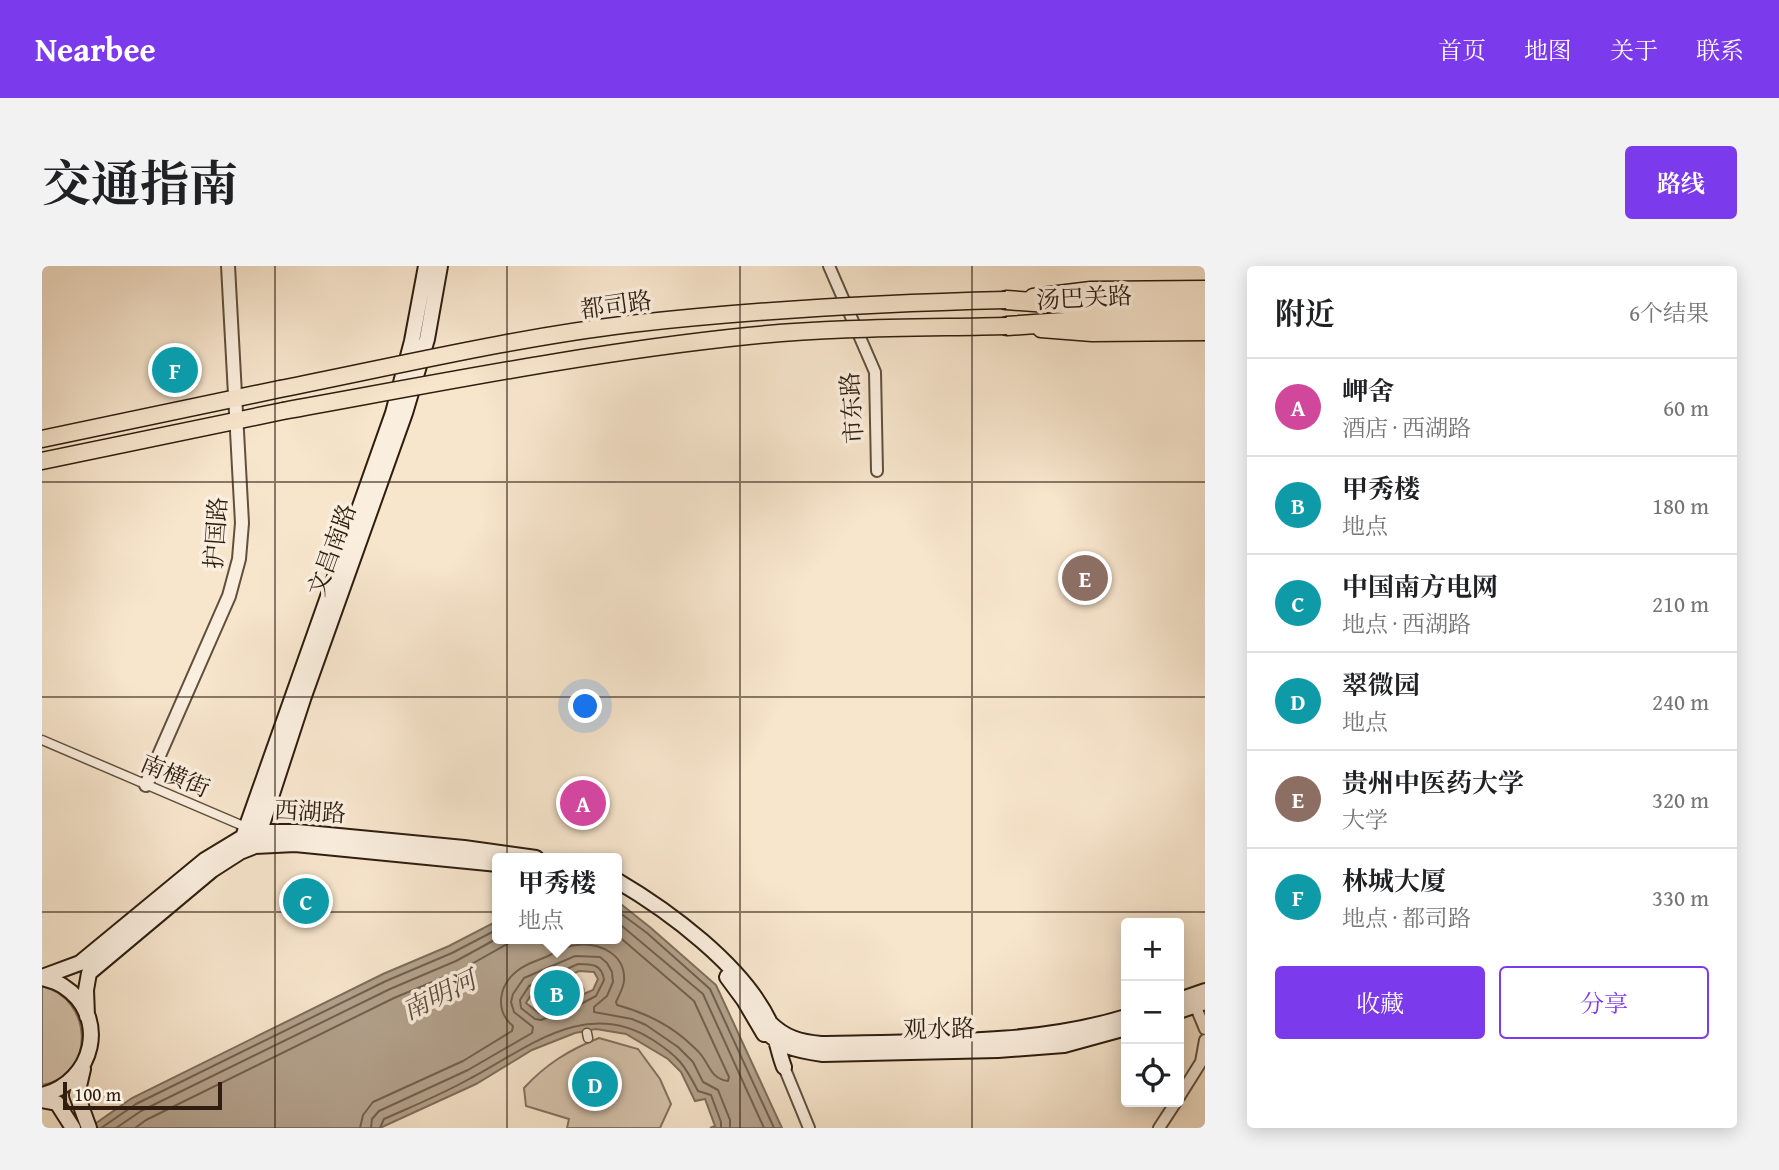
<!DOCTYPE html>
<html lang="zh">
<meta charset="utf-8">
<style>
:root{--surface:#fff;--page:#f2f2f2;--text:#202124;--muted:#757577;--line:#e0e0e0;--accent:#7c3aed}
body{margin:0;font-family:"Gentium Book Plus","Noto Serif SC",serif;background:var(--page);color:var(--text)}
.controls{position:absolute;right:21px;bottom:21px;display:grid;overflow:hidden;border-radius:7px;box-shadow:0 4px 18px #0003}
.controls button{width:63px;height:63px;display:grid;place-items:center;padding:0;border:0;border-bottom:2px solid var(--line);background:var(--surface);color:var(--text);font:35px sans-serif}
.scale{position:absolute;left:21px;bottom:18px;width:159px;box-sizing:border-box;padding-left:7px;border:4px solid #2f1e0f;border-top:0;font-size:19px;line-height:24px;white-space:nowrap;color:#2f1e0f;-webkit-text-stroke:5px #faeede;paint-order:stroke}
.you{position:absolute;left:544px;top:441px;width:24px;height:24px;margin:-18px;border:5px solid #fff;border-radius:50%;background:#1a73e8;box-shadow:0 0 0 10px #1a73e833}
.badge{display:grid;place-items:center;width:46px;height:46px;border-radius:50%;background:var(--accent);color:#fff;font-size:23px;font-weight:700}
.pin{position:absolute;translate:-50% -50%;border:4px solid #fff;box-shadow:0 2px 7px #0006}
.popup{position:absolute;left:450px;top:587px;width:130px;height:91px;box-sizing:border-box;display:grid;place-content:center;border-radius:7px;background:var(--surface);filter:drop-shadow(0 2px 5px #0005);font-size:23px;white-space:nowrap;color:var(--muted)}
.popup b{font-size:26px;color:var(--text)}
.popup::after{content:'';position:absolute;left:50%;top:100%;margin-left:-14px;border:14px solid transparent;border-top-color:var(--surface)}
.list{margin:0;padding:0;list-style:none}
h2{display:flex;justify-content:space-between;align-items:center;height:91px;margin:0;padding:0 28px;font-size:30px}
h2 small{font-size:23px;font-weight:400;color:var(--muted)}
.list li{display:grid;grid-template-columns:46px 1fr auto;gap:21px;align-items:center;box-sizing:border-box;height:98px;padding:0 28px;border-top:2px solid var(--line)}
.list b{display:block;font-size:26px;white-space:nowrap}
.list p{margin:0;font-size:23px;white-space:nowrap;color:var(--muted)}
.list em{font-size:23px;font-style:normal;color:var(--muted)}
.actions{display:flex;gap:14px;padding:21px 28px}
.actions a{flex:1;padding:16px 0;border:2px solid var(--accent);border-radius:7px;text-align:center;font-size:24px;color:var(--accent)}
.actions .main{background:var(--accent);color:#fff}
.icon{flex:none;width:38px;height:38px;fill:none;stroke:currentColor;stroke-width:2;stroke-linecap:round;stroke-linejoin:round}
.map{position:relative;flex:none;width:1163px;height:862px;overflow:hidden;border-radius:7px}
header{display:flex;align-items:center;gap:42px;box-sizing:border-box;height:98px;padding:0 35px;background:var(--accent);color:#fff}
header strong{font-size:33px}
nav{display:flex;gap:38px;margin-inline-start:auto;font-size:24px}
.intro{display:flex;align-items:center;justify-content:space-between;box-sizing:border-box;height:168px;padding:0 42px}
h1{margin:0;font-size:49px}
.button{padding:18px 32px;border-radius:7px;background:var(--accent);color:#fff;font-size:24px;font-weight:700}
main{display:flex;gap:42px;padding:0 42px}
aside{flex:1;background:var(--surface);border-radius:7px;box-shadow:0 4px 18px #0003}
.map>svg:first-child{display:block}
</style>
<header>
<strong>Nearbee</strong>
<nav><a>首页</a><a>地图</a><a>关于</a><a>联系</a></nav>
</header>
<div class="intro"><h1>交通指南</h1><a class="button">路线</a></div>
<main>
<div class="map">
<svg width="1163" height="862" viewBox="0 0 1163 862">
<rect width="100%" height="100%" fill="#f7e5cc"/>
<filter id="stains"><feTurbulence type="fractalNoise" baseFrequency=".00286" numOctaves="4"/><feColorMatrix values="0 0 0 0 .2 0 0 0 0 .09 0 0 0 0 .02 0 0 0 .5 -.17"/></filter>
<radialGradient id="worn" r=".72"><stop offset=".6" stop-color="#630" stop-opacity="0"/><stop offset="1" stop-color="#630" stop-opacity=".3"/></radialGradient>
<path fill="#d5c3ac" stroke="#82705e" stroke-width="2" d="M0 720C52 733 54 810 0 819Z
M557 772 596 783 618 813 629 838 618 862H525L527 853 484 840 482 822C504 798 527 784 557 772Z"/>
<path fill="#b3a18c" stroke="#7e6d5a" stroke-width="2" fill-rule="evenodd" d="M575 635 609 662 674 719 740 862H668L673 860 663 833 653 835 639 806 626 793 584 768 554 763 533 767 490 784 434 818 338 862H47L90 832 341 708 407 680 455 655 456 673H574ZM537 705 552 706 556 713 551 724 497 747 484 737 491 726Z"/>
<g fill="none" stroke-linecap="round" stroke-linejoin="round">
<path stroke="#71604e" stroke-width="2" d="M574 644 605 667 668 723 732 862
M574 655 661 728 722 862
M536 698C550 698 560 698 562 714L554 730 535 740 499 754 493 753 479 742 478 734 487 720Z
M59 862 94 838 344 715 410 687 456 663
M74 862 99 845 348 723 414 695 456 672
M93 862 104 854 352 732 419 704 474 673
M318 862 321 849 331 836 421 795 470 765 471 760C453 745 456 720 475 705 483 698 494 695 504 691 513 687 523 680 534 679 557 676 584 688 582 715 581 723 577 729 574 736L575 739C601 746 623 756 644 774 649 779 656 784 660 790 668 801 670 813 686 815L687 811 652 735 574 668
M329 862 330 853 337 845 426 804 490 767 491 761 472 746 469 736 471 728 482 712 533 690 558 691 565 697 570 706 571 716 565 730 552 741V746L590 753 604 759 636 781 651 796 661 816 676 824 688 854V862
M338 862 342 853C371 840 401 828 429 812 487 781 545 731 611 774 637 791 642 798 656 825L669 829 679 856V862"/>
<g stroke="#61503e" stroke-width="11">
<path id="pedestrian" d="M0 474 206 562
M527 710 537 724
M545 767 546 772"/>
</g>
<g stroke="#61503e" stroke-width="14">
<path id="minor" d="M787 0 833 106 835 205
M1153 739 1163 763
M742 801 767 862
M1137 831 1159 796 1163 774
M1117 862 1134 836"/>
</g>
<g stroke="#61503e" stroke-width="16">
<path id="tertiary" d="M104 519 187 330 197 293 200 257 186 0"/>
</g>
<g stroke="#2f1e0f" stroke-width="18">
<path id="secondary" d="M201 571 351 147 370 75 384 0
M213 580 261 433 363 147 385 73 398 0
M574 614C627 645 700 699 727 755 734 768 736 786 742 801
M0 711 38 697 163 594 201 571 218 566H255L422 582 494 592
M685 711 702 734 722 768
M0 712C7 714 15 716 21 720 68 750 52 816 0 829
M1137 734 1163 725
M1137 745 1163 736
M45 750 44 724 47 707 170 604 198 586 213 580 253 578 456 598
M728 757C743 772 758 776 779 778 880 775 986 781 1084 751
M718 760C738 781 753 784 781 788L956 784 1022 779 1084 762
M41 803 35 829 47 862
M0 834 15 837 31 862"/>
</g>
<g stroke="#2f1e0f" stroke-width="19">
<path id="primary" d="M991 31 1049 24 1163 23
M999 63 1050 67 1163 66
M0 173 238 123
M0 195 241 145"/>
</g>
<g stroke="#2f1e0f" stroke-width="21">
<path id="trunk" d="M964 34 1048 40 1163 39
M965 60 1050 54 1163 53"/>
</g>
<use href="#pedestrian" stroke="#faeede" stroke-width="8"/>
<use href="#minor" stroke="#faeede" stroke-width="10"/>
<use href="#tertiary" stroke="#faeede" stroke-width="12"/>
<use href="#secondary" stroke="#faeede" stroke-width="14"/>
<use href="#primary" stroke="#f7e5cc" stroke-width="16"/>
<use href="#trunk" stroke="#f7e5cc" stroke-width="18"/>
<g stroke="#2f1e0f" stroke-width="19" stroke-linecap="butt">
<path id="primary-bridge" d="M238 123C354 100 471 72 588 58 713 44 838 37 964 34
M241 145C396 117 550 86 706 70 792 61 879 62 965 60"/>
</g>
<use href="#primary-bridge" stroke="#f7e5cc" stroke-width="16"/>
</g>
<path fill="none" stroke="#2f1e0f" stroke-width="2" stroke-opacity="0.55" d="M233 0V862M465 0V862M698 0V862M930 0V862M0 216H1163M0 431H1163M0 646H1163"/>
<g text-anchor="middle" stroke-width="7" stroke-linejoin="round" paint-order="stroke">
<g font-size="24" fill="#2f1e0f" stroke="#faeede">
<text transform="translate(1042 32) rotate(-3)" y="8">汤巴关路</text>
<text transform="translate(574 39) rotate(-8)" y="8">都司路</text>
<text transform="translate(810 142) rotate(-94)" y="8">市东路</text>
<text transform="translate(174 267) rotate(-86)" y="8">护国路</text>
<text transform="translate(290 284) rotate(-70)" y="8">文昌南路</text>
<text transform="translate(133 510) rotate(23)" y="8">南横街</text>
<text transform="translate(268 546) rotate(3)" y="8">西湖路</text>
<text transform="translate(897 763) rotate(-1)" y="8">观水路</text>
</g>
<g font-size="26" font-style="italic" fill="#5d4c3b" stroke="#faeede">
<text transform="translate(397 729) rotate(-26)" y="9">南明河</text>
</g>
</g>
<rect width="100%" height="100%" filter="url(#stains)"/>
<rect width="100%" height="100%" fill="url(#worn)"/>
</svg>
<div class="controls">
<button>+</button>
<button>−</button>
<button><svg class="icon" aria-label="locate" viewBox="0 0 24 24"><circle cx="12" cy="12" r="6"/><path d="M12 2v4M12 18v4M2 12h4M18 12h4"/></svg></button>
</div>
<div class="scale">100 m</div>
<div class="you"></div>
<div class="pin badge" style="left:541px;top:537px;background:#d1479c">A</div>
<div class="pin badge" style="left:515px;top:727px;background:#0f9aa8">B</div>
<div class="popup"><b>甲秀楼</b>地点</div>
<div class="pin badge" style="left:264px;top:635px;background:#0f9aa8">C</div>
<div class="pin badge" style="left:553px;top:818px;background:#0f9aa8">D</div>
<div class="pin badge" style="left:1043px;top:312px;background:#8d6e63">E</div>
<div class="pin badge" style="left:133px;top:104px;background:#0f9aa8">F</div>
</div>
<aside>
<h2>附近<small>6个结果</small></h2>
<ul class="list">
<li><span class="badge" style="background:#d1479c">A</span><div><b>岬舍</b><p>酒店 · 西湖路</p></div><em>60 m</em></li>
<li><span class="badge" style="background:#0f9aa8">B</span><div><b>甲秀楼</b><p>地点</p></div><em>180 m</em></li>
<li><span class="badge" style="background:#0f9aa8">C</span><div><b>中国南方电网</b><p>地点 · 西湖路</p></div><em>210 m</em></li>
<li><span class="badge" style="background:#0f9aa8">D</span><div><b>翠微园</b><p>地点</p></div><em>240 m</em></li>
<li><span class="badge" style="background:#8d6e63">E</span><div><b>贵州中医药大学</b><p>大学</p></div><em>320 m</em></li>
<li><span class="badge" style="background:#0f9aa8">F</span><div><b>林城大厦</b><p>地点 · 都司路</p></div><em>330 m</em></li>
</ul>
<div class="actions"><a class="main">收藏</a><a>分享</a></div>
</aside>
</main>
